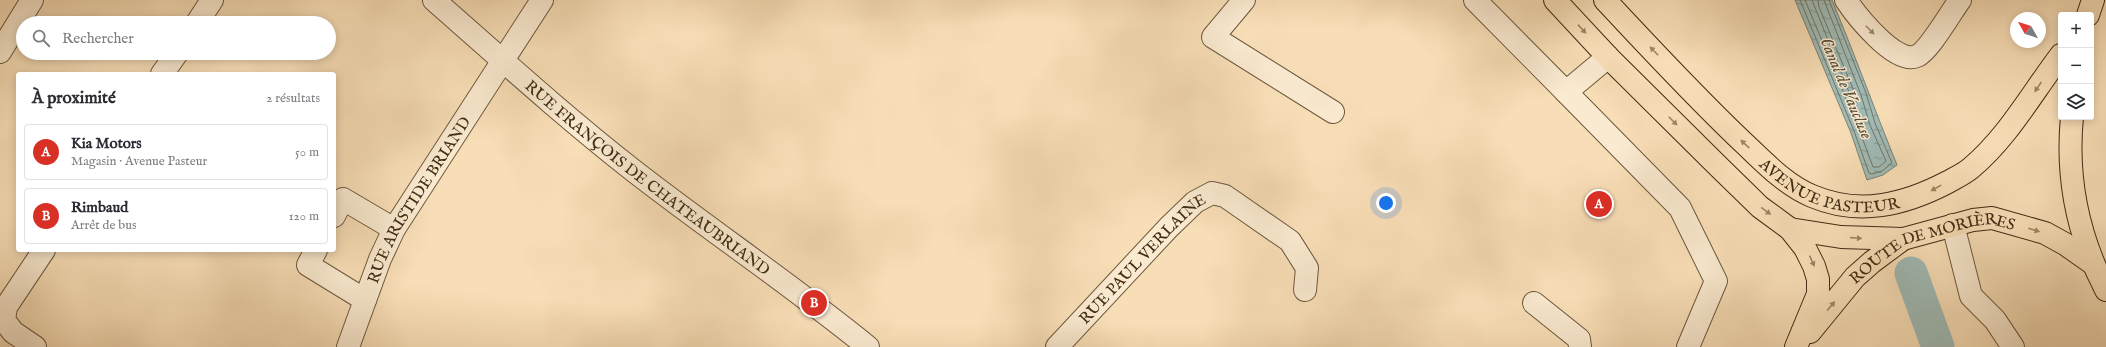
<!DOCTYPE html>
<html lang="fr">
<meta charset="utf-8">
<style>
:root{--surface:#fff;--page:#f7f7f7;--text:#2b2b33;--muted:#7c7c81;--line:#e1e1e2;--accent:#d93025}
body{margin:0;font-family:"IM FELL English",serif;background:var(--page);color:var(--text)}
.controls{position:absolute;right:12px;top:12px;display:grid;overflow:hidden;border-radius:4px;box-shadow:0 2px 10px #0003}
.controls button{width:36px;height:36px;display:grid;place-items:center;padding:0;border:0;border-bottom:1px solid var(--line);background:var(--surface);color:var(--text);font:20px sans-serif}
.compass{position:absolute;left:2010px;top:12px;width:36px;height:36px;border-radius:50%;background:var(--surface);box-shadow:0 2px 10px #0003;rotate:309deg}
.you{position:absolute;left:1386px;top:203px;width:14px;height:14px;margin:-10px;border:3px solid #fff;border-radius:50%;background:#1a73e8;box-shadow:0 0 0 6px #1a73e833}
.badge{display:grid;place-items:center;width:26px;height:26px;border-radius:50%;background:var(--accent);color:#fff;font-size:13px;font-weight:700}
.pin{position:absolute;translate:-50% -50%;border:2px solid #fff;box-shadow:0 1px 4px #0006}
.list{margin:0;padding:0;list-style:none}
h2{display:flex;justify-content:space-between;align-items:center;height:52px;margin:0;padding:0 16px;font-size:17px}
h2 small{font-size:13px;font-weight:400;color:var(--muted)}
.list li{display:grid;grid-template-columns:26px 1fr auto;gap:12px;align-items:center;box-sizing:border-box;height:56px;margin:0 8px 8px;padding:0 8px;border:1px solid var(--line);border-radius:4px}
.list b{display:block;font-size:15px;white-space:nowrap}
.list p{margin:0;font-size:13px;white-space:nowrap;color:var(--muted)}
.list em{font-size:13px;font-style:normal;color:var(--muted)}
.icon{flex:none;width:22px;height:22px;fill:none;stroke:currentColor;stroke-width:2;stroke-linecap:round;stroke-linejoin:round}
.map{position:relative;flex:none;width:2106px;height:347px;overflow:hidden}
.search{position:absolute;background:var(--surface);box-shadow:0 2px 10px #0003;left:16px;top:16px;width:320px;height:44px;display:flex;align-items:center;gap:10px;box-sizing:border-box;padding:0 14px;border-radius:22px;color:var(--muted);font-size:15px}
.panel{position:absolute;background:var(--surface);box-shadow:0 2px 10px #0003;left:16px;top:72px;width:320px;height:180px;border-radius:4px}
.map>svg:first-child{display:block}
</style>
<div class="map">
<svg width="2106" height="347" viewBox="0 0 2106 347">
<defs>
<pattern id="water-ripples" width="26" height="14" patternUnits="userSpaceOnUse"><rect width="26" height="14" fill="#a0bbb6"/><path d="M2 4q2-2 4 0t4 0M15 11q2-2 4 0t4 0" fill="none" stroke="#849893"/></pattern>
</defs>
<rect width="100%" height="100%" fill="#f8deb7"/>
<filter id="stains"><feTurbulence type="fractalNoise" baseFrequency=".005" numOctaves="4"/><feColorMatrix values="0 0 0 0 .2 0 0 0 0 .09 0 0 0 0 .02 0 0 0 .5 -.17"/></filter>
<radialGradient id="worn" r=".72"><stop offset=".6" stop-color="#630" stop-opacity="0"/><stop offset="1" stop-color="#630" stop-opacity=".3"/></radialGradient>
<path fill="url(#water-ripples)" stroke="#7a8275" d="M1795 0H1832C1855 55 1875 111 1897 165L1883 175 1867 180 1851 133Z"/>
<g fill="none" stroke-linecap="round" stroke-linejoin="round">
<path stroke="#707465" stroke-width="1" d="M1800 0 1854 131 1869 173 1872 174 1882 171 1892 163 1875 123 1866 93 1829 0
M1805 0 1859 129 1873 167H1879L1886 161 1870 125 1861 95 1824 0
M1812 0 1853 102 1856 103V96L1819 7 1818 0"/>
<path stroke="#a0bbb6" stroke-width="33" d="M1911 273 1938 347"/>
<g stroke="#6e583d" stroke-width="24">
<g id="minor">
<path id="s1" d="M434 0C500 58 565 117 634 171 711 231 792 285 868 347"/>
<path d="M1244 0 1213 37 1333 112"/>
<path d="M1475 0 1566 92 1608 57"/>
<path d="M1846 0C1856 15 1896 66 1917 56 1929 51 1951 12 1960 0"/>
<path d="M197 23 212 0"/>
<path d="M0 52 32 0"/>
<path d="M162 74 177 53"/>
<path d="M1566 92 1680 208 1716 281 1688 347"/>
<path d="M334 216 343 199 394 229"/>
<path d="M1953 225 1971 296 1995 320 2013 347"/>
<path d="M316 250 308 265 365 300"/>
<path d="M1534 303 1579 339 1580 347"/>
<path d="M35 347 13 332 4 320 6 307 44 250"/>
<path id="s2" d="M348 347 380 259 394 229 542 0"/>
<path id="s3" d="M1057 347 1169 227 1195 202 1212 193 1225 196 1290 241 1307 268 1305 290"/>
</g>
</g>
<g stroke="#402c14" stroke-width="24">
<g id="major">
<path d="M1555 0 1608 57 1719 167 1760 207 1790 229 1805 248 1814 266 1818 279V294L1796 347"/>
<path id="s4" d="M1605 0C1651 49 1697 99 1746 145 1766 164 1786 185 1812 196 1859 216 1904 205 1948 182 1955 178 1964 174 1971 168 2008 137 2032 93 2061 55"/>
<path d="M2088 15 2093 0"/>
<path d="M2072 117C2066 178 2078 236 2106 290"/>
<path d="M1790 229 1841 237 1903 239"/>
<path id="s5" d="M1810 332 1855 277 1872 262 1903 239 1973 220 1992 218 2045 233 2065 244 2092 263"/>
</g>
</g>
<use href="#minor" stroke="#faead0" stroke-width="22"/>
<use href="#major" stroke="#f8deb7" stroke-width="22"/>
</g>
<defs><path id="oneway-solid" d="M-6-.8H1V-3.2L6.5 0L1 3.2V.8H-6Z"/></defs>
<g fill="#9c8566">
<use href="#oneway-solid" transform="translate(1582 29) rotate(47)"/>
<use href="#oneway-solid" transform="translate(1654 51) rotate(-134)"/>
<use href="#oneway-solid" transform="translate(2038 87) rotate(124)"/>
<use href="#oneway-solid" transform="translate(1673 121) rotate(45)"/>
<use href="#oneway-solid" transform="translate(1745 144) rotate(-137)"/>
<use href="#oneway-solid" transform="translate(1936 188) rotate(151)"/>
<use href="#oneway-solid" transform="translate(1766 211) rotate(36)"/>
<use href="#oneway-solid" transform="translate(2034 230) rotate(18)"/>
<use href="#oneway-solid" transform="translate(1856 238) rotate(4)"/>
<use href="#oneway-solid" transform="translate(1812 261) rotate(65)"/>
<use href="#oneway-solid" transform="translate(1831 306) rotate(-50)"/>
</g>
<use fill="#9d8b72" href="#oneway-solid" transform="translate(1870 30) rotate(45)"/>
<g text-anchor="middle" stroke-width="3" stroke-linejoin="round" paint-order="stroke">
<g font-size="16" fill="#402c14" stroke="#faead0">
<text dy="6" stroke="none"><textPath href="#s1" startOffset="278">RUE FRANÇOIS DE CHATEAUBRIAND</textPath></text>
<text dy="6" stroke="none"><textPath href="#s4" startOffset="300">AVENUE PASTEUR</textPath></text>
<text dy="6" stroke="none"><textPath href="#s2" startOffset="164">RUE ARISTIDE BRIAND</textPath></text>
<text dy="6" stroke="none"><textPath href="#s5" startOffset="157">ROUTE DE MORIÈRES</textPath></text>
<text dy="6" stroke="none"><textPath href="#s3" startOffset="123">RUE PAUL VERLAINE</textPath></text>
</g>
<g font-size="17" font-style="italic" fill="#58503c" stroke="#faead0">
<text transform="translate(1847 88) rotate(67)" y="6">Canal de Vaucluse</text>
</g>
</g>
<rect width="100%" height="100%" filter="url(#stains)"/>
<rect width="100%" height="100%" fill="url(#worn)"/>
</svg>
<div class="controls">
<button>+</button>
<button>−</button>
<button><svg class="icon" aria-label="layers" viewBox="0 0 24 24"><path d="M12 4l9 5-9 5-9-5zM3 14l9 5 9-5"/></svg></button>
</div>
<svg class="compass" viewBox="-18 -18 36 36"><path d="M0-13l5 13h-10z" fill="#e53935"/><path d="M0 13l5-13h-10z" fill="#7c7c81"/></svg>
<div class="you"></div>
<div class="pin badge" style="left:1599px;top:204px">A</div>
<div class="pin badge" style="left:814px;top:303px">B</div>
<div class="search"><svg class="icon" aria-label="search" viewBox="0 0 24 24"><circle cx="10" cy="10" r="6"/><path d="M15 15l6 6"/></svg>Rechercher</div>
<section class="panel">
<h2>À proximité<small>2 résultats</small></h2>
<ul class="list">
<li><span class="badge">A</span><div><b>Kia Motors</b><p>Magasin · Avenue Pasteur</p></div><em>50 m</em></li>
<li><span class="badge">B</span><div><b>Rimbaud</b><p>Arrêt de bus</p></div><em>120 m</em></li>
</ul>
</section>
</div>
